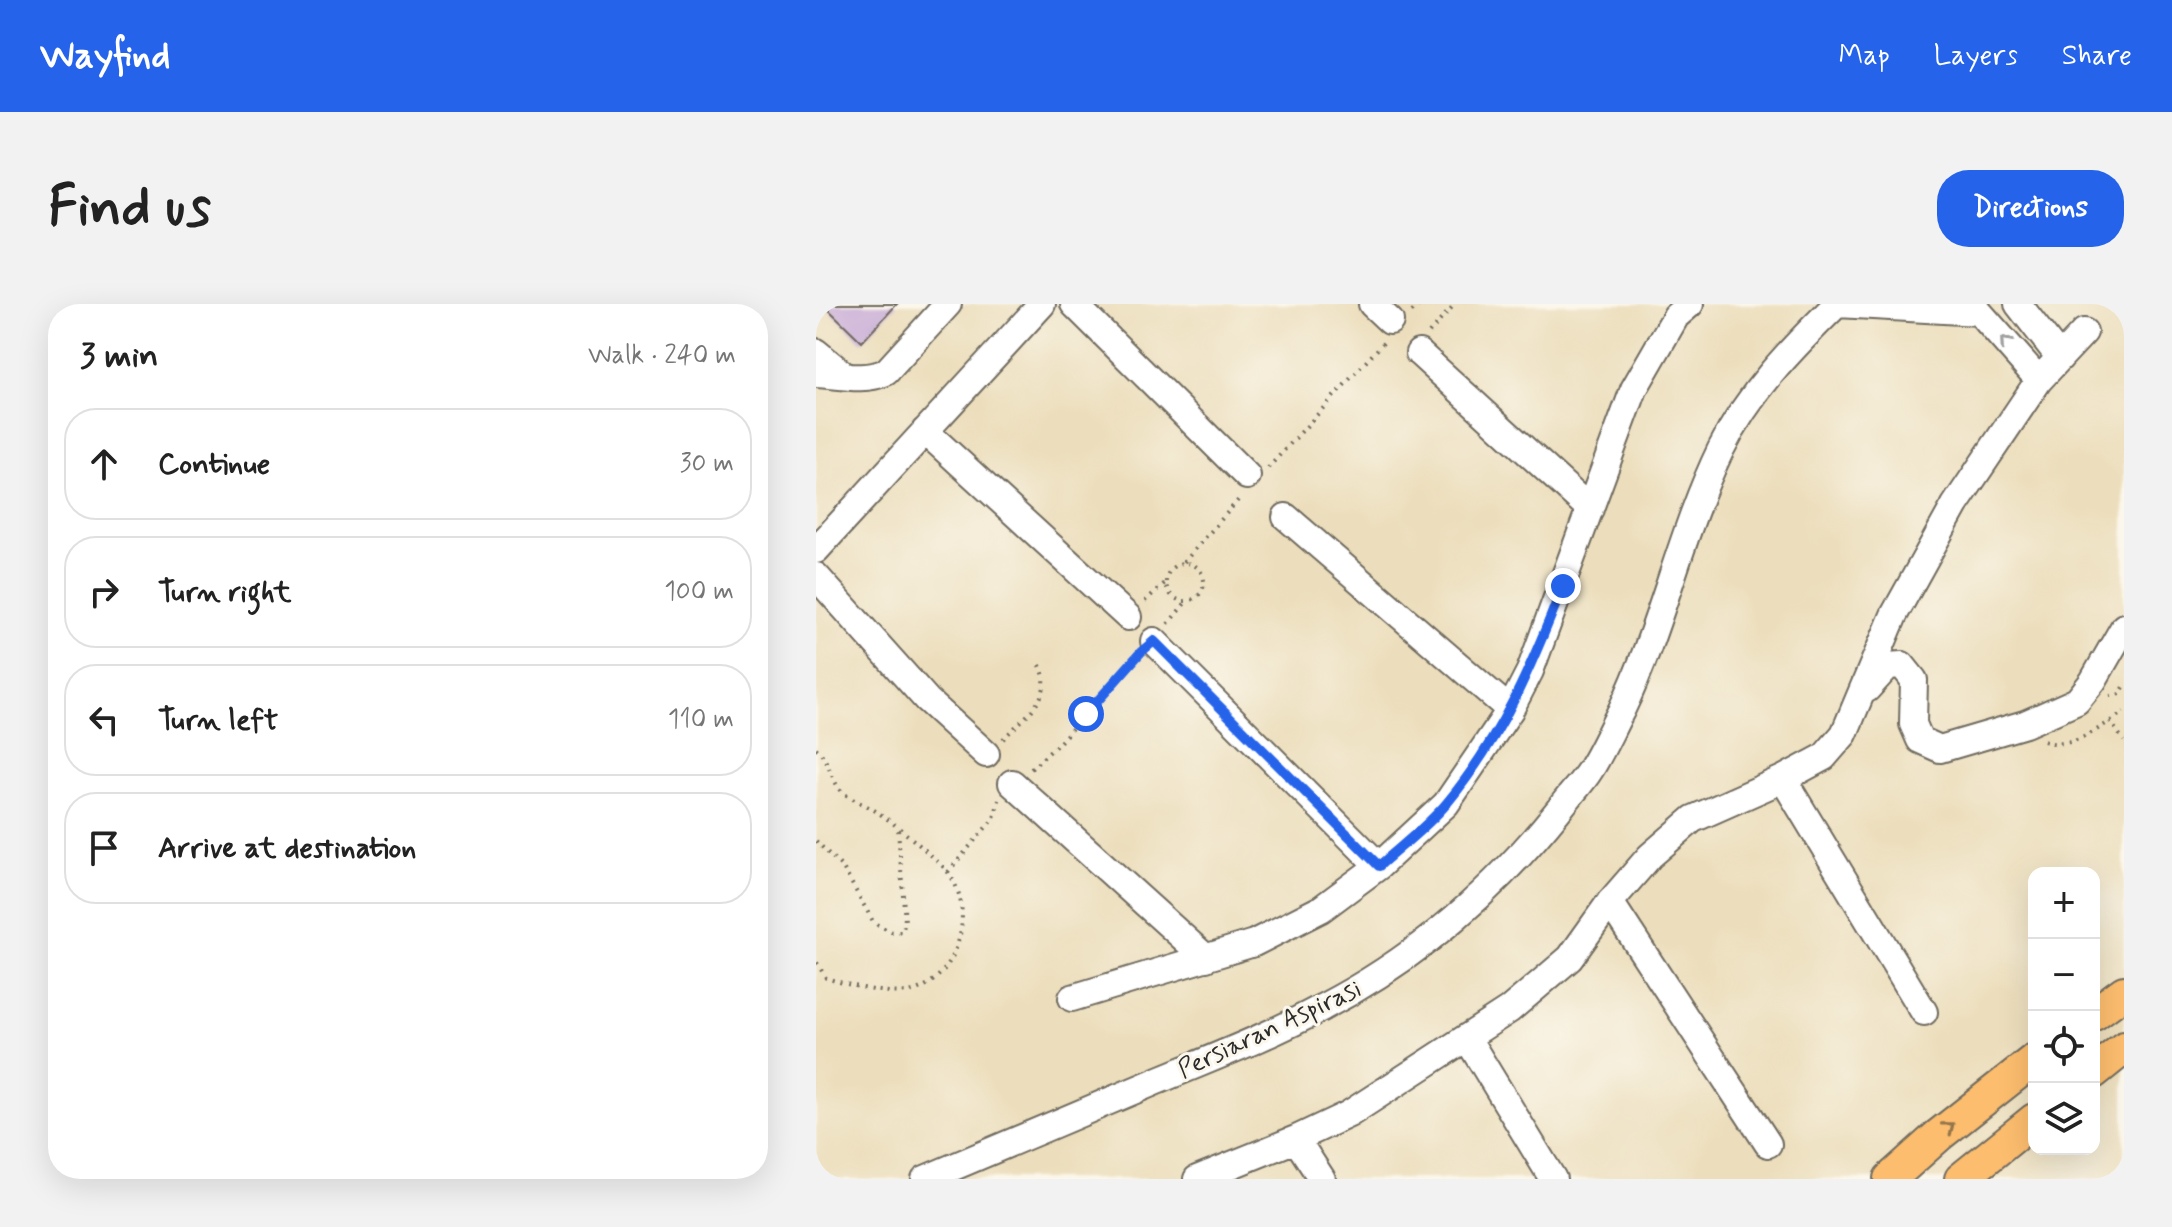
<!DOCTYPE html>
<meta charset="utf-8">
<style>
:root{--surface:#fff;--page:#f2f2f2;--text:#222;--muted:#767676;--line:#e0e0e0;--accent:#2563eb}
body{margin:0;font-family:Mynerve,sans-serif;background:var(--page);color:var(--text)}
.controls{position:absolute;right:24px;bottom:24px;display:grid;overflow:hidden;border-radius:16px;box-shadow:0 8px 32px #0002}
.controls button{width:72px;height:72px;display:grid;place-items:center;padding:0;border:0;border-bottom:2px solid var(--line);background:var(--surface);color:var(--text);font:40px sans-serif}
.stop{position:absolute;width:24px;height:24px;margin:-18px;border:6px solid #2563eb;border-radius:50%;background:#fff}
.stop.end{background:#2563eb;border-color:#fff;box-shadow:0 2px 8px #0008}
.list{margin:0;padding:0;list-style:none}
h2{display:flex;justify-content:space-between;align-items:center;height:104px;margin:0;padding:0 32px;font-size:34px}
h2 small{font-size:26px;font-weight:400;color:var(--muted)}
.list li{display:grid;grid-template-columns:52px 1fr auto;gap:24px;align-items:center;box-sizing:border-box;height:112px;margin:0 16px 16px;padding:0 16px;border:2px solid var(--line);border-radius:32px}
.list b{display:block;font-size:30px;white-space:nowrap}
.list em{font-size:26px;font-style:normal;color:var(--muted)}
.icon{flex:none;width:44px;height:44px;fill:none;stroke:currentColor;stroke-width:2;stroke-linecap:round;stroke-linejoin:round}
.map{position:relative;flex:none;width:1308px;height:875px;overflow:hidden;border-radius:32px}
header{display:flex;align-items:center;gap:48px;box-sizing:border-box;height:112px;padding:0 40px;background:var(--accent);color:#fff}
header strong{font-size:38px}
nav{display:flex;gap:44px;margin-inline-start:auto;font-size:28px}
.intro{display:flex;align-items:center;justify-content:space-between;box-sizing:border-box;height:192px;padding:0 48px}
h1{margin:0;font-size:56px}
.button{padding:20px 36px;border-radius:32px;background:var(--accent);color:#fff;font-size:28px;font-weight:700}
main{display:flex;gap:48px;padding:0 48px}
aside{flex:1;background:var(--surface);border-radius:32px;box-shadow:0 8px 32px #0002}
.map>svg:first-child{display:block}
</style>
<header>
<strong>Wayfind</strong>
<nav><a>Map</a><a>Layers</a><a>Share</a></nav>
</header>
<div class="intro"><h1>Find us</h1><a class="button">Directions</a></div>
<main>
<aside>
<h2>3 min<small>Walk · 240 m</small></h2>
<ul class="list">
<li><svg class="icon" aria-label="ahead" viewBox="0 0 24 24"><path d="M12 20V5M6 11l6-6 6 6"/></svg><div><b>Continue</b></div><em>30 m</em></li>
<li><svg class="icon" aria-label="right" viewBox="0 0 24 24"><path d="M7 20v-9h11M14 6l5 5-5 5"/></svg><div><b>Turn right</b></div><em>100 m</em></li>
<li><svg class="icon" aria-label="left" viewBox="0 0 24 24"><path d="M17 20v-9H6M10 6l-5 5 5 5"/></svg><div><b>Turn left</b></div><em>110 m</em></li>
<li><svg class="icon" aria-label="arrive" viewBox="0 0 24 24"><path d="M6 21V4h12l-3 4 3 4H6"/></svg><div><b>Arrive at destination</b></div></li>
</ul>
</aside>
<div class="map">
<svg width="1308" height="875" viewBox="0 0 1308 875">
<rect width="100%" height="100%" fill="#fbf7ec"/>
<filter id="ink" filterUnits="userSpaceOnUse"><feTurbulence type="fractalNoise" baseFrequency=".0125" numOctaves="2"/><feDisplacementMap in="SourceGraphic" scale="16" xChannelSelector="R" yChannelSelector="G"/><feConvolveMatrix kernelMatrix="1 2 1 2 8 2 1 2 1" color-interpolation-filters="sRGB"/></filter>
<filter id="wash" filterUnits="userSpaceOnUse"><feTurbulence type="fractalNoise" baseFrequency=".006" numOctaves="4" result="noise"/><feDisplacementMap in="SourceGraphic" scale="32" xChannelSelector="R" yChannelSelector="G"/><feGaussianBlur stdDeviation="1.8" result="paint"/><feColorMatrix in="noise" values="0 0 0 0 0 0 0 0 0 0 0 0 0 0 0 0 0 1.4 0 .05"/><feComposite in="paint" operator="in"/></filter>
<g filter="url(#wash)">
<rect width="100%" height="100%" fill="#ecdebc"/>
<g id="blocks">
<path fill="#c9add7" d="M7 0H81L46 38Z"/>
</g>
</g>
<g filter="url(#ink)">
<use href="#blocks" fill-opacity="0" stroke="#6f6a5e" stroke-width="2"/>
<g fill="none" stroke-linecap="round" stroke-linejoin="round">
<g stroke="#6f6a5e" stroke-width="30">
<path id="minor" d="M258 0 431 172
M556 0 574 17
M1022 0 1163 8
M1156 0 1223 76
M1202 0 1244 54
M0 48 28 71
M603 49 774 205
M0 70C24 71 47 78 70 68L132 0
M109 127 312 313
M470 213 694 406
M0 246 226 0
M0 272 111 396 170 450
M338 337 563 562
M1051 385 1072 362 1086 361 1098 376 1097 420 1104 436 1124 445 1209 420 1261 397 1277 377 1308 323
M196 479 390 654
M794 598 952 840
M256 694 438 639 505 605 563 562 630 500 694 406 714 367 818 85 860 12 874 0
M1108 708 967 475 1008 453 1028 430 1078 311 1139 201 1223 76 1268 28
M651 734 737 875
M480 835 506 875
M109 875C184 843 260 811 336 779 393 755 452 733 507 703 600 655 680 585 745 503 754 491 766 479 774 466 786 447 795 426 805 407 846 322 864 229 905 145 933 88 976 44 1021 0
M381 875 480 835 533 810 693 706 754 654 794 598 834 552 877 515 967 475"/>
</g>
<g stroke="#6f6a5e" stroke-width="36">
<path id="major" d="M1278 710 1308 688
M1278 768 1308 744
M1074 875 1123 831 1218 756
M1145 875 1218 816"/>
</g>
<path stroke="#6f6a5e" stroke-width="4" stroke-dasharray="2 6" stroke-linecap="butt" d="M596 8 604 0
M613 29 639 0
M452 164 568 38
M368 258 424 194
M350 278a19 19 0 1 1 38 0a19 19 0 1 1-38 0Z
M329 297 349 279
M352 320 370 298
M1294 392 1304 390 1308 383
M1294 417 1308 437
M187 435C210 411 243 391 221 356
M1228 437C1257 447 1284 423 1308 408
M0 444C14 456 15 480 29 490 38 497 51 501 61 508 76 517 120 554 131 567 160 603 145 670 100 686 79 694 32 681 10 674L0 657
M215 465 242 440 321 352
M0 537 27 564 58 619 76 628H86L89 618 82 525
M132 568 178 514 183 496"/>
<use href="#minor" stroke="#fff" stroke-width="26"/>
<use href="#major" stroke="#fcbd6e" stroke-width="32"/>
</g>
<defs><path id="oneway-chevron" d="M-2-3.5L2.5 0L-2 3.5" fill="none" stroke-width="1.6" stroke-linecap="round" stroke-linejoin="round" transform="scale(2)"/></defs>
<use stroke="#a0a0a0" href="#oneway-chevron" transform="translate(1189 38) rotate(-131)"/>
<use stroke="#94744c" href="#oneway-chevron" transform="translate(1133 823) rotate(-38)"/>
</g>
<g fill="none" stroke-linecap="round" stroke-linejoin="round" filter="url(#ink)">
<path stroke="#2563eb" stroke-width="10" d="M270 410 325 348 338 337 563 562C585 542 612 522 631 499 686 433 716 361 747 282"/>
</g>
<g text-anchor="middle" stroke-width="6" stroke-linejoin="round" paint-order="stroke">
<g font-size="26" fill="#2b2b2b" stroke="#fbf7ec">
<text transform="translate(453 724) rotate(-25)" y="9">Persiaran Aspirasi</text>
</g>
</g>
</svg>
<div class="controls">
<button>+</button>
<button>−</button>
<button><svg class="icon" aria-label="locate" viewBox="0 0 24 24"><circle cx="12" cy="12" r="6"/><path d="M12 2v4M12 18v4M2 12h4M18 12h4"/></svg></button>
<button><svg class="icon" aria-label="layers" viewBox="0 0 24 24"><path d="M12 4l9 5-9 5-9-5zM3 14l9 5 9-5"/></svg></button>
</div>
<div class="stop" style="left:270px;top:410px"></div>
<div class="stop end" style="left:747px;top:282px"></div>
</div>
</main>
